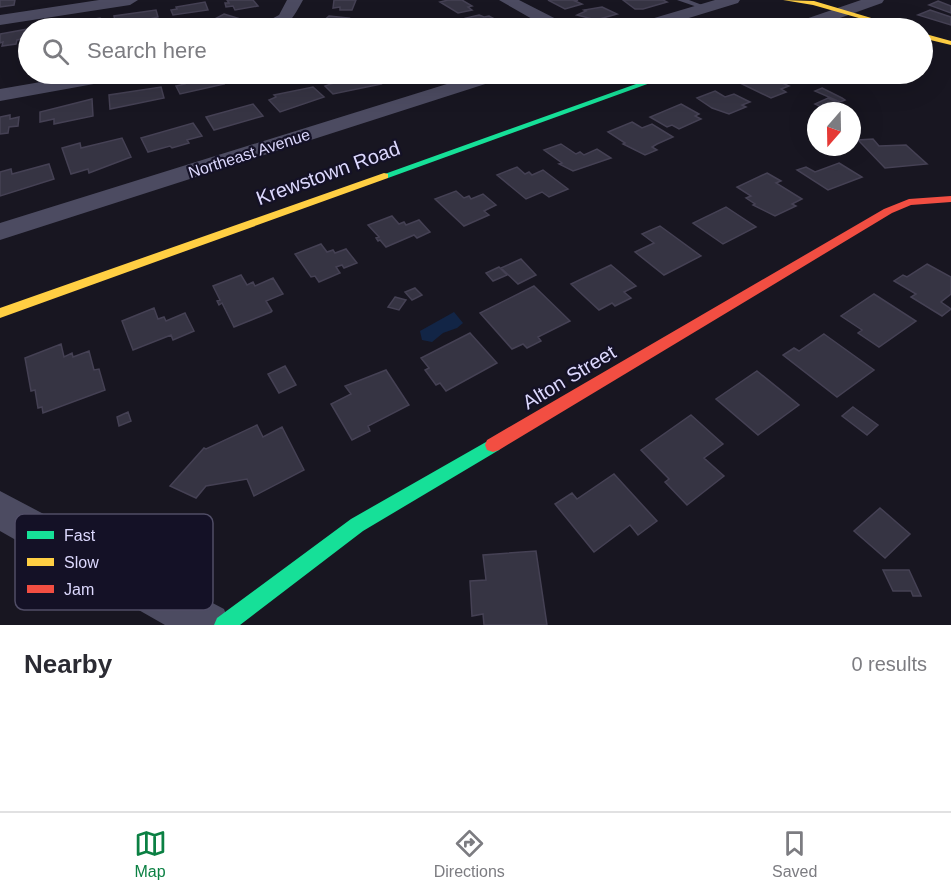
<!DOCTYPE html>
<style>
:root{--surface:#fff;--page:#f7f7f7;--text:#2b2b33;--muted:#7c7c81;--line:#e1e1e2;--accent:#0b8043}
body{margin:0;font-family:Arial,sans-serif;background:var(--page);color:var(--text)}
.compass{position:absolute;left:807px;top:102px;width:54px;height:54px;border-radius:50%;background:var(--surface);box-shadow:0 6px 24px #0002;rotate:200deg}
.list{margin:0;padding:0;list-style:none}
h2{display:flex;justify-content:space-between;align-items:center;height:78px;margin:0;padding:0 24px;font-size:26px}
h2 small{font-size:20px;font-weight:400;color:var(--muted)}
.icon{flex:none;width:33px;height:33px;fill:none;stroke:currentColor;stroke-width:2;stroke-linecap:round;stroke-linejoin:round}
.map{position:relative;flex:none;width:951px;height:625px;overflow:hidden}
.search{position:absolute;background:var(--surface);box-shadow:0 6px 24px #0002;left:18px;right:18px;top:18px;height:66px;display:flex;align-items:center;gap:15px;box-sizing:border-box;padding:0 21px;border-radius:33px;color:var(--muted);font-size:22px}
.sheet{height:186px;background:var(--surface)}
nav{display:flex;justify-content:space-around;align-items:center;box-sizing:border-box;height:84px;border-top:2px solid var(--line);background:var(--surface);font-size:16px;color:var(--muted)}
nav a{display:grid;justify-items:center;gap:3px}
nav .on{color:var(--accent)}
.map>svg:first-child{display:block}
</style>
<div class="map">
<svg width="951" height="625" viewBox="0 0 951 625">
<rect width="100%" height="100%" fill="#181621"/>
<path fill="#122546" d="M454 312 463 323 457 328 443 333 432 342 422 340 420 331Z"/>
<path fill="#363443" stroke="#454154" stroke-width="1.5" d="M0 0H15L14 5 0 7Z
M227 0H253L258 6 235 10 233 6 226 7 225 3H229Z
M334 0H356L352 10H340V7L333 8Z
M448 0H462L472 6 468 7 472 10 458 13 440 2Z
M548 0H578L575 1 582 4 565 9Z
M623 0H663L667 2 643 9H635Z
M938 1 951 6V13L929 5Z
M205 2 208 10 173 15 171 10 177 9 176 7Z
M602 7 617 14 596 20 577 15 586 11 584 10Z
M156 10 158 17 116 27 114 16Z
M930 10 951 17V25L918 15Z
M224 14 244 20 225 28H198Z
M479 15 484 17 489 16 506 25 482 28 466 18Z
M329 16 349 18 340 28H315Z
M100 18 101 28H62L69 26V23Z
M28 29V38L17 40 16 44 2 46 3 42 0 43V34Z
M217 74 224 84 180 94 176 86 185 84 184 81Z
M237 74H272L253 81Z
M348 74H370L381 84 333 94 325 86 337 82 333 78Z
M386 74H414L394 80Z
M751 77 761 82 773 79 789 86 781 89 786 92 771 98 738 82Z
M161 87 164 98 110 109 109 95Z
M313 87 324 97 280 112 269 100 276 97 274 95Z
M822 88 842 98 845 100 840 102 815 91Z
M715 91 725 97 734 94 750 102 742 105 746 107 729 114 712 108 697 98Z
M828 98 848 108 841 111H830L815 104Z
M92 99 93 116 54 124V119L40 122V112Z
M253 104 263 116 214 130 206 117Z
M681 104 699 114 695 116 701 119 679 129 672 125 667 127 650 117Z
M10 115V119L19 117 18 126 9 127 8 133 0 134V117Z
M632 122 642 128 652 124 673 137 657 144 652 147 657 150 645 155 623 144 625 143 608 132Z
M193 123 202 136 187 140 189 143 172 148 170 146 148 152 141 138Z
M122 138 131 157 89 173 88 169 71 174 62 148 80 143 81 148Z
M873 139 879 146 906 145 927 164 885 168 858 140Z
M561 144 576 154 580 152 584 155 597 149 611 158 573 171 559 164 562 163 544 150Z
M839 163 862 177 828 190 797 170 806 167 815 172Z
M49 164 54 179 0 196V172L11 169 12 174Z
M517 167 525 174 529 172 532 175 543 170 568 189 549 197 542 192 526 199 497 175Z
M767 173 781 181 776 183 802 199 792 204 796 206 775 216 753 205 755 204 746 198 751 196 737 187Z
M456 191 464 198 469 196 471 199 483 194 496 205 484 211 489 215 464 226 435 199Z
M726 207 756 227 723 244 693 223Z
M392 216 399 224 404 222 406 225 419 220 430 232 417 238 414 235 386 247 380 240 378 241 376 238 379 237 368 225Z
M660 226 701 256 664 275 635 252 654 243 642 234Z
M321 244 327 252 333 250 335 253 346 249 357 263 344 268 342 265 336 267 340 273 319 282 315 276 311 277 295 254Z
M521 259 536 275 518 284 501 268Z
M927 264 951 277V294L941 302 951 309 942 316 911 297 916 294 894 281 903 275 907 277Z
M611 265 636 286 624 292 631 298 615 306 612 303 599 310 571 284Z
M499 267 507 275 493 281 486 273Z
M241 275 247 285 253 282 255 286 273 278 283 294 266 301 272 311 271 312 234 327 222 303 219 305 217 301 220 300 213 286Z
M534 286 570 321 538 337 541 341 527 348 523 344 512 349 480 313Z
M415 288 422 295 412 300 405 292Z
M874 294 916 321 879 347 858 333 862 330 841 316Z
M395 297 406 300 399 310 388 307Z
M154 308 158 319 164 317 166 321 185 313 194 331 173 340 171 335 133 350 122 321Z
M470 333 497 363 446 391 440 383 436 385 425 370 429 368 421 358Z
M824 334 874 370 837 397 783 355 794 348 799 351Z
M61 344 64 357 72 353 73 357 89 351 94 370 99 369 105 390 43 413 42 407 38 408 35 390 31 391 25 358Z
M285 366 296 385 279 393 268 374Z
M386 370 409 405 368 426 370 431 352 440 331 404 351 394 345 386Z
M757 371 799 405 758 435 716 399Z
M853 407 878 425 867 435 842 416Z
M128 412 131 421 119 426 117 417Z
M691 415 723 444 704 458 724 476 687 505 665 482 669 479 641 450Z
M257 425 263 437 282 427 304 470 254 496 247 479 206 486 196 498 170 486 204 448 206 449Z
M614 474 657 521 638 535 630 525 594 552 555 504 572 493 577 499Z
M880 508 910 534 885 558 854 531Z
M536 551 547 625H484L483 614 472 616 470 581 486 580 483 555Z
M883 570H909L921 596H913L911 591H893Z"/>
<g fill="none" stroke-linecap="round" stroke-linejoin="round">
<path fill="#4c4b61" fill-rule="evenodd" d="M677 0H689L710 8 706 10Z"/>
<path fill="#4c4b61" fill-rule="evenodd" d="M99 0H138L130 5 0 25V15Z
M287 0H303C290 24 287 28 260 28L262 24 279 15Z
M499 0H519L566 24 568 28H548Z
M715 0H740L738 3 656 28H632L634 24Z
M861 0H884L882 3 812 28H789L791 24Z
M87 74H126L123 78 116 80 0 101V89Z
M479 74H507L504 78 0 240V223Z
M0 491 224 609 230 625H165L0 531Z"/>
<path fill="#16e098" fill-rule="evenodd" d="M664 74H675L388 178H380L379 176Z
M493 438 499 440 501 445 499 450 363 531 240 625H214L217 618 351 519Z"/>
<path fill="#ffcf43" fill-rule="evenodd" d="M783 0 814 1 905 28H894L813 5Z
M922 33 951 41V45L922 38Z
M384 173 388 174V178L0 318V308Z"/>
<path fill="#f24e42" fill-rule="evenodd" d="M951 196V202L911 205 892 213 499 450 493 452 487 450 485 445 487 440 884 209 909 199Z"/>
</g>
<g text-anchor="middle" stroke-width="4.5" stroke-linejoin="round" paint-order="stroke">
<g font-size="16" fill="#dcd8fd" stroke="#141126">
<text transform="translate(249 153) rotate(-18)" y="6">Northeast Avenue</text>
</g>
<g font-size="20" fill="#dcd8fd" stroke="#141126">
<text transform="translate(328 173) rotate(-20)" y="7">Krewstown Road</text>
<text transform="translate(569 377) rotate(-31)" y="7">Alton Street</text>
</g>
</g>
<rect x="15" y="514" width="198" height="96" rx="9" fill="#141126" stroke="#504d66" stroke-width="1.5"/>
<rect x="27" y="531" width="27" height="8" fill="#16e098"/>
<rect x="27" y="558" width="27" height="8" fill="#ffcf43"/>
<rect x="27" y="585" width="27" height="8" fill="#f24e42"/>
<g font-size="16" fill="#dcd8fd">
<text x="64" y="541">Fast</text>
<text x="64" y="568">Slow</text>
<text x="64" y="595">Jam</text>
</g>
</svg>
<svg class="compass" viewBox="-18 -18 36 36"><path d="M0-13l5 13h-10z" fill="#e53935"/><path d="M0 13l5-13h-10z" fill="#7c7c81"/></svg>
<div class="search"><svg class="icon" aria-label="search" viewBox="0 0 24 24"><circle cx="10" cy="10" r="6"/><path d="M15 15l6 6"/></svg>Search here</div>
</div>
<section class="sheet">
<h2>Nearby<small>0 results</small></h2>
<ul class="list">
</ul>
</section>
<nav>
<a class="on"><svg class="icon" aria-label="map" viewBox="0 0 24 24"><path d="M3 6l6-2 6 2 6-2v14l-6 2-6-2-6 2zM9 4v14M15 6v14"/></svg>Map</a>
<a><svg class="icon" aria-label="directions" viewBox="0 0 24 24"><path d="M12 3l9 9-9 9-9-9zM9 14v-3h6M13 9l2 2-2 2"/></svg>Directions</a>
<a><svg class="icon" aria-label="saved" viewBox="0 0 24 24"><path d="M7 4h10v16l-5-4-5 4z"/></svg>Saved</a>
</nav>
